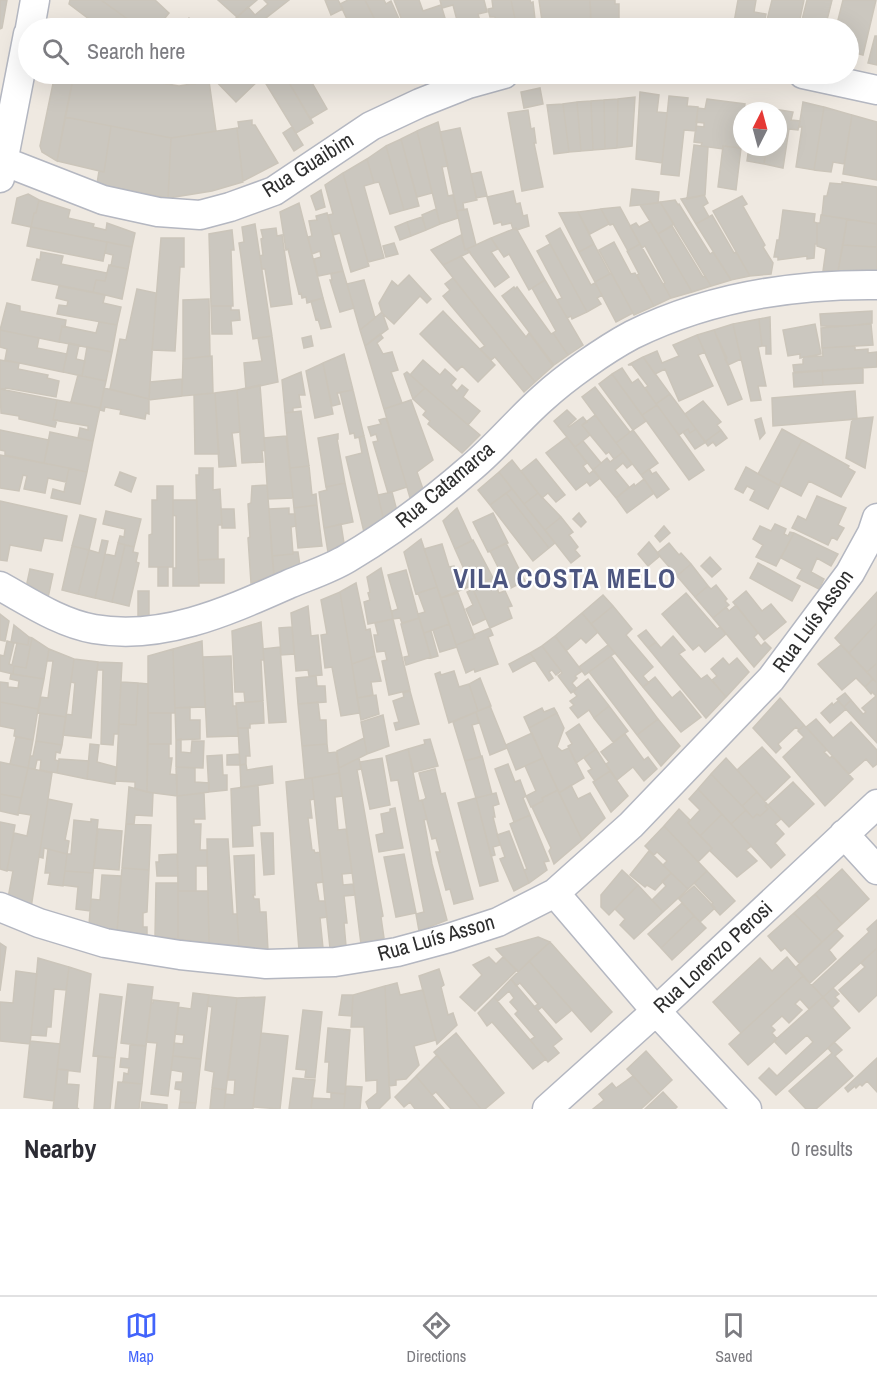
<!DOCTYPE html>
<meta charset="utf-8">
<style>
:root{--surface:#fff;--page:#f7f7f7;--text:#2b2b33;--muted:#7c7c81;--line:#e1e1e2;--accent:#4264fb}
body{margin:0;font-family:"Archivo Narrow",sans-serif;background:var(--page);color:var(--text)}
.compass{position:absolute;left:733px;top:102px;width:54px;height:54px;border-radius:50%;background:var(--surface);box-shadow:0 6px 24px #0002;rotate:6deg}
.list{margin:0;padding:0;list-style:none}
h2{display:flex;justify-content:space-between;align-items:center;height:78px;margin:0;padding:0 24px;font-size:26px}
h2 small{font-size:20px;font-weight:400;color:var(--muted)}
.icon{flex:none;width:33px;height:33px;fill:none;stroke:currentColor;stroke-width:2;stroke-linecap:round;stroke-linejoin:round}
.map{position:relative;flex:none;width:877px;height:1109px;overflow:hidden}
.search{position:absolute;background:var(--surface);box-shadow:0 6px 24px #0002;left:18px;right:18px;top:18px;height:66px;display:flex;align-items:center;gap:15px;box-sizing:border-box;padding:0 21px;border-radius:33px;color:var(--muted);font-size:22px}
.sheet{height:186px;background:var(--surface)}
nav{display:flex;justify-content:space-around;align-items:center;box-sizing:border-box;height:84px;border-top:2px solid var(--line);background:var(--surface);font-size:16px;color:var(--muted)}
nav a{display:grid;justify-items:center;gap:3px}
nav .on{color:var(--accent)}
.map>svg:first-child{display:block}
</style>
<div class="map">
<svg width="877" height="1109" viewBox="0 0 877 1109">
<rect width="100%" height="100%" fill="#efe9e1"/>
<path fill="#cbc7bf" stroke="#cbc5ba" stroke-width="1.5" d="M0 0H7L2 28 0 29Z
M70 0H101L140 28H101L69 4Z
M101 0H155L169 13 161 23 157 20 150 28H140Z
M218 0H257L237 17Z
M264 0H289L253 28H247L237 17 248 7 255 15 268 4Z
M325 0H338L343 9 331 15Z
M348 0H365L379 28H351L340 4Z
M365 0H384L386 4 391 1 403 28H379Z
M394 0H419L423 11 441 5 448 28H405Z
M440 0H484L487 12 478 14 482 28H459L453 5 442 8Z
M492 0H511L517 28H497L495 17H490L488 9 493 8Z
M511 0H530L531 3 533 2 536 28H517Z
M539 0H590L591 21 536 28V22L542 21Z
M590 0H615V4H619V28H591Z
M738 0H756L754 12 766 14 763 28H733Z
M772 0H804L798 28H765Z
M807 0H832L825 28H800Z
M843 0H876L863 55 848 51V28H836Z
M237 17 247 28H225Z
M189 18 202 28H183L181 26Z
M875 36H877V65L868 63Z
M55 74H74L57 161 42 152 40 146Z
M74 74H109L179 86 209 81 216 131 171 138 65 117Z
M174 74H195V84H190V77L182 82Z
M209 74H260L262 77 236 102Z
M260 74H284L313 123 296 133Z
M284 74H307L327 109 310 119Z
M540 88 543 104 524 108 521 92Z
M640 92 659 95 657 112 667 113 662 163 636 159Z
M669 96 688 98 687 106 698 107 696 131 684 130 679 176 661 174Z
M635 97 632 146 617 148 618 99Z
M618 99 617 148 605 149 604 100Z
M707 99 745 104 744 111H742L739 148 723 146V149L701 146 702 143 694 142 696 126 704 127V123L696 122 698 108 705 109Z
M604 100 605 149 593 150 591 101Z
M591 101 593 150 581 151 577 102Z
M577 102 581 151 569 152 563 104Z
M803 102 824 107 814 170 796 167 802 127H799Z
M563 104 569 152 554 154 547 105Z
M824 107 852 115 844 164 833 162 831 172 814 170Z
M774 109 793 112 791 120 800 121 798 130 789 129 783 168 764 164 767 147H778V111H773Z
M528 110 531 129 534 128 536 143H534L543 187 522 191 508 113Z
M852 115 877 122V180L843 174Z
M65 117 111 126 104 172 57 161Z
M252 120V125H255L278 163 243 181 237 128H239L238 122Z
M438 122 448 166 442 167 448 196 453 195 458 218 440 224 417 131Z
M111 126 171 138 168 198 97 184 99 171 104 172Z
M292 127 303 145 294 151 283 133Z
M237 128 243 182 212 191 168 198 171 138Z
M460 128 477 200 463 203 464 210 457 211 440 132Z
M417 131 432 193 417 197 401 139Z
M401 139 419 206 404 210 386 146Z
M694 145 708 147 705 195 687 199Z
M386 146 404 210 390 214 379 182 374 183 367 159Z
M723 146 741 148 736 190 718 187Z
M749 147H767L764 164 747 161Z
M367 159 374 183 364 186 384 258 368 262 343 173Z
M481 172 487 196 476 198 471 174Z
M343 173 369 266 351 272 340 233 333 235 328 215 333 214 325 185Z
M842 182 877 187V224L822 215 824 196H827L830 183 842 184Z
M632 189 659 192 658 203 630 206Z
M321 190 325 207 316 210 311 196Z
M513 191 516 204 520 203 523 216 527 215 529 226 517 230 513 229 511 223 502 225 501 222 494 224 487 197Z
M28 194 39 200 36 213H34L31 227 12 223 17 198Z
M704 195 708 203 703 206 709 217 696 224 681 199Z
M742 196 747 204 743 206 765 245 763 247 773 263 771 274 750 276 713 211Z
M39 200 70 210 68 218 94 224 93 227 106 230 107 223 135 233 132 247 31 227 34 213H36Z
M675 200 678 205 679 204 710 254 713 252 731 280 711 286 660 202Z
M660 202 674 224 658 234 640 205Z
M299 203 323 298 307 303 306 297 302 298 301 293 299 294 288 249 286 250 280 212Z
M620 207 640 244 628 251 613 224 610 225 601 209Z
M436 209 440 224 426 230 422 215Z
M467 209 476 245 465 250 457 211Z
M601 209 609 224 590 234 578 212Z
M783 210 815 214 814 222 817 223V244H815L814 258 807 259V256L778 260V257H774L777 240H779Z
M578 212 594 244 579 252 559 213Z
M327 213 343 271 318 276 314 259 321 257 320 251 312 254 308 237 312 236 309 221 317 220 316 216Z
M712 215 734 253 736 252 750 276 731 280 696 224Z
M821 215 847 219 838 271H823L826 249 817 246V223H820Z
M422 217 426 230 411 236 407 222Z
M847 219 877 224V247L843 245Z
M650 221 658 234 692 292 671 298 663 284 665 283 645 246 642 248 630 226 636 223 639 227Z
M407 222 411 236 400 240 395 227Z
M255 224 272 336 253 339 239 243 244 242 242 227Z
M672 226 703 277 705 276 711 286 692 292 658 234Z
M31 227 107 242 103 261 27 246Z
M276 228 277 236 282 235 292 304 271 307 265 269H262L260 256 263 255 261 239 263 238 261 230Z
M516 228 545 280 529 290 509 254 504 257 491 238Z
M560 228 591 285 595 283 602 295 597 298 601 304 587 312 546 236Z
M232 230 234 250H231L233 306H211L209 234Z
M461 235 465 250 467 249 470 252 443 265 431 250Z
M161 238H184V267H180L175 351 152 350Z
M491 238 498 249 491 252 509 277 495 287 467 249Z
M107 242 132 247 128 269 111 266 113 255 105 253Z
M614 242 631 274 635 273 654 306 634 315 599 250Z
M394 243 398 254 386 257 383 246Z
M550 244 587 312 572 319 571 316 567 318 557 300 562 298 537 251Z
M594 244 610 274 595 282 579 252Z
M640 244 671 298 654 306 637 275 639 274 627 251Z
M843 245 877 247V270L838 271Z
M41 252 63 256 61 264 107 273 105 281 96 280 93 292 32 280 37 259 40 260Z
M461 256 526 337 529 333 553 366 535 382 443 265Z
M109 265 128 269 122 299 93 292 96 280 105 281Z
M343 271 354 308 340 312 330 280H332L331 274Z
M611 273 633 313 616 322 595 282Z
M409 275 431 299 427 303 420 296 394 324 382 313 379 303 392 281 398 286Z
M453 278 535 382 524 392 495 357 491 360 480 349 485 346 443 296 450 290 445 284Z
M364 280 375 318 360 330 347 284Z
M545 280 583 345 568 355 553 333 556 331 532 288Z
M59 286 105 295 103 303 121 307 117 325 57 314 59 305 67 306 68 301 56 298Z
M514 287 515 289 517 287 551 334 553 333 568 355 554 365 502 296Z
M137 289 156 293 149 399 110 389 120 339 126 340Z
M323 298 331 327 321 329 318 319 316 320 311 301Z
M209 299 210 356 183 359V300Z
M7 303 20 306V311L66 320 65 327 62 326 59 342 0 330Z
M211 306H231V310H239L240 320 231 321 232 334H212Z
M443 311 495 365 478 382 462 366 457 371 420 334Z
M872 311V323L848 326H821L820 314Z
M382 312 388 329 365 346 360 330Z
M770 317 771 354H766V346H762L759 319Z
M759 319 762 346 758 347 766 386H758L761 400 751 401 733 324Z
M99 322 117 325 112 352 59 342 62 326 96 333Z
M733 324 741 359 728 365 725 359 727 358 714 330Z
M815 324 821 354 800 358V354L788 356 783 330Z
M871 324 873 345 822 348 821 328Z
M0 330 39 338 37 348 67 354 63 372 5 360 7 349 0 347Z
M714 330 742 399 728 405 697 335Z
M380 334 383 338 377 343 383 354 392 352 398 370 391 372 402 403 384 409 365 346Z
M697 335 705 352 698 355 713 386 679 401 665 369 655 374 643 357 657 351 662 363 679 356 673 345Z
M272 336 278 382 246 389 244 363 262 361 258 338Z
M311 336 313 346 304 348 302 338Z
M69 343 79 345 76 359 85 361 82 376 63 372Z
M855 346V350L868 349V353L877 352V367L794 372 793 365 803 364V357L823 356 822 348Z
M87 347 112 352 106 381 82 376Z
M344 354 353 390 337 393 340 404 332 406 323 363Z
M212 356 213 393 182 396 183 359Z
M643 357 670 394 656 404 645 388 648 386 632 365H628Z
M0 360 19 363 18 369 48 375 47 378 59 381 56 397 6 388 5 389H0Z
M423 360 440 375 445 369 456 379 451 385 457 391 462 385 468 390 463 397 480 411 468 425 410 375Z
M323 363 333 414 315 418 306 371Z
M622 368 632 383 638 379 657 405 642 415 612 374Z
M863 368V383L823 385 822 371Z
M822 371 823 385 794 387 793 373Z
M301 372 305 395H299L301 407 293 408V412L285 413 282 380Z
M407 372 425 388 413 399 404 374Z
M612 374 646 421 633 430 599 384Z
M78 375 106 381 100 408 71 402Z
M182 379V396L149 400 150 382Z
M260 385 265 450 262 451 263 462 242 463 237 390Z
M595 387 630 432 616 443 582 397Z
M104 388 149 399V414L146 413 145 419 120 414 121 410 105 407 104 411 100 410Z
M425 388 480 435 462 453 428 424 430 421 423 415 426 411 413 399Z
M0 389 57 400 53 420H57L55 427 19 419V416L1 413Z
M237 390 240 432 232 433 236 466 219 467 215 393Z
M353 390 364 436 355 438 354 433 350 434 340 392Z
M855 391 857 419 773 426 772 398Z
M215 393 219 454H195L194 395Z
M670 394 696 429 690 433 688 429 679 435 656 404Z
M57 400 100 408 93 441 78 438 80 428 88 430V426L53 420Z
M411 400 433 460 417 472 423 489 411 501 384 409Z
M703 401 721 422 717 425 721 430 705 442 685 414Z
M657 405 704 470 689 480 642 415Z
M567 410 576 419 568 426 569 427 583 417 587 422 582 425 590 435 575 447 554 421Z
M301 411 309 466 290 468 285 413Z
M595 415 623 452 614 459 609 452 606 454 582 425Z
M873 417 865 468 846 458 852 419Z
M386 418 407 487 388 493 373 442 378 441 376 434 371 436 368 427 381 424 379 420Z
M761 418 765 433 760 439 755 420Z
M688 429 690 433 696 429 706 442 695 449 683 432Z
M782 429 802 440 779 485 758 474Z
M0 430 49 440 44 463 5 455V451L0 450Z
M633 430 658 463 641 475 616 443Z
M721 430 727 438 716 446 713 442 708 446 705 442Z
M50 432 93 441 87 472 44 463Z
M338 434V439H337L345 483 326 487 318 438Z
M286 436 293 498 268 499 264 438Z
M364 436 384 521 364 532 346 457 362 453 359 437Z
M567 437 587 463 583 466 589 474 594 470 600 478 590 486 587 482 576 490 546 453Z
M802 440 849 466 848 468 855 472 841 497 809 481 801 496 779 485Z
M583 441 601 463 593 470 575 447Z
M623 452 632 464 627 468 623 463 615 470 629 487 616 498 593 470 607 458 610 462Z
M0 455 69 468 66 482 48 478 45 493 24 489 27 476 23 475 19 491 0 488Z
M536 459 565 495 556 502 548 493 542 498 521 471Z
M512 460 538 493 524 504 499 472Z
M309 466 312 495 316 494 317 505 294 508 290 468Z
M746 467 780 486 768 509 750 500 755 490 747 486 743 493 735 489Z
M69 468 87 472 80 504 51 498 53 489 64 492Z
M199 468H213V490L220 489 222 525H218V559L198 560 196 475H199Z
M649 469 652 474 656 472 669 489 657 498 641 475Z
M120 472 136 478 131 492 115 485Z
M499 472 512 489 490 505 478 490Z
M644 479 654 493 627 513 616 498 634 484 635 486Z
M345 483 353 522 324 528 319 492 327 490 326 487Z
M267 485 274 575 251 583 248 538 250 537 248 504 251 503 252 486Z
M157 486H173V567H149V535L152 534V500H157Z
M512 489 555 543 549 548 506 493Z
M392 492 397 511 384 521 378 495Z
M506 493 549 548 533 561 490 505Z
M538 493 561 517 545 530 524 504Z
M817 496 846 508 838 525 844 528 837 540 832 537 828 545 792 528 798 516 806 520Z
M173 500H197L199 586H173V568H176V516L173 515Z
M0 501 67 516 62 541 44 538 41 551 10 545 7 561 0 560Z
M317 505 322 546 298 548 294 508Z
M289 508V514H295L296 526 291 527 293 554 272 556 269 509Z
M457 508 472 541 455 549 443 521Z
M221 509H234L235 528H222Z
M106 511 141 519 134 547 118 543 120 536 124 537 125 529 103 524Z
M493 513 508 543 488 552 473 522Z
M579 513 586 522 581 527 573 519Z
M80 515 96 519 89 550 72 546Z
M561 517 573 532 569 535 578 547 575 550 580 556 571 563 545 530Z
M341 524 344 543 328 552 324 528Z
M775 524 786 529 784 534 788 536 790 532 794 533 776 566 756 557 763 545 753 539 760 526 771 531Z
M664 526 670 533 660 542 655 536Z
M794 533 838 554 831 566 817 558 811 572 824 579 819 589 797 578 802 569 781 558Z
M421 539 437 587 416 594 404 552Z
M102 540 108 541 95 598 78 594 89 550 99 553Z
M473 540 493 578 472 587 455 549Z
M649 542 660 556 648 566 638 554Z
M118 543 125 545 112 602 95 598 105 554 115 556Z
M506 543 525 581 509 589 490 551Z
M669 543 679 555 681 553 691 564 677 576 657 553Z
M442 544 449 567 454 566 458 578 466 575 471 586 441 598 424 549Z
M125 545 134 547 133 552 138 553 136 562 139 563 129 606 112 602Z
M72 546 89 550 78 594 62 590Z
M293 552H298L300 566 274 575 272 556 293 554Z
M710 557 721 569 712 577 701 566Z
M224 559V583H199L198 560Z
M758 563 800 586 792 601 750 578Z
M691 564 708 586 695 597 677 576Z
M158 567H168V586H158Z
M381 568 393 619 368 624 364 602 370 600 368 593 370 592 367 577Z
M30 569 53 574 48 598 27 583Z
M406 570 419 618 402 623 400 618 393 619 392 611 398 609 388 575Z
M493 578 499 593 505 591 512 606 508 607 512 618 490 628 472 587Z
M356 583 366 630 370 629 375 656 352 664 340 592Z
M716 585 727 599 725 601 729 605 713 618 695 597 708 586 711 589Z
M437 587 449 624 424 633 418 614 425 612 418 593Z
M473 589 486 619 473 625 466 609 473 605 467 592Z
M138 591H149V615L138 617Z
M746 591 762 611 771 604 786 622 764 640 733 602Z
M340 592 360 713 341 716 332 667 325 668 321 635 327 634 321 600Z
M877 592V623L849 653 835 638Z
M458 593 475 638 456 645 441 598Z
M686 593 717 629 720 627 726 634 705 652 699 645 693 650 662 614Z
M603 595 613 606 591 624 582 613Z
M736 605 758 633 754 637 761 646 765 642 771 648 754 667 713 618 726 607 729 611Z
M308 606 311 636 318 635 322 675 309 676 308 670 296 671 291 613Z
M613 606 632 629 626 635 653 667 643 676 649 683 643 687 591 624Z
M582 613 598 632 586 643 581 638 566 651 555 636Z
M0 614 9 621 5 641 0 640Z
M419 618 431 657 406 665 404 657 409 656 401 624Z
M393 619 410 690 389 695 382 661 387 660 385 651 377 652 374 635H378L375 623Z
M261 622 264 660H261L263 701 245 702 244 692H235L232 631Z
M877 623V663L867 672 849 653Z
M449 624 457 647 440 652 433 630Z
M14 625 29 637 28 645 11 642Z
M292 627 294 654 281 655 279 628Z
M490 628 493 635 488 637 498 664 475 672 474 669 466 673 456 645 475 638 473 635Z
M646 630 656 642 648 648 638 636Z
M431 631 438 656 431 658 424 633Z
M555 636 582 671 575 676 577 678 572 683 577 689 571 693 558 676 562 673 561 671 542 646Z
M673 636 685 650 679 654 701 679 707 675 726 697 706 718 648 648 656 642 661 648Z
M29 637 32 638 26 668 14 666 13 674 0 671V655L4 656 7 641 14 643 9 664 12 665 17 643 28 645Z
M32 638 49 649 44 679 13 674 14 666 26 668Z
M202 641 205 707 175 708 173 649Z
M608 645 615 653 585 675 579 667Z
M841 645 873 679 865 687 856 678 842 690 818 664Z
M542 646 561 671 556 675 552 670 549 672 553 678 549 681 530 653Z
M280 647 286 722 269 723 263 649Z
M49 649 74 659 66 717 38 713 41 697 48 698 53 661H47Z
M173 649 175 713H148V656Z
M530 653 535 660 513 672 509 664Z
M231 656 233 706H236L238 736 207 737 203 657Z
M375 656 381 681 371 682 373 695 357 698 352 664Z
M611 656 658 719 637 735 589 672Z
M723 658 729 665 737 658 749 672 726 697 712 680 717 676 711 669Z
M74 659 98 662 91 738 63 735 66 714 72 715 75 683 71 682Z
M98 662 122 663 118 734H114L113 745 101 744 103 670H97Z
M877 663V683L867 672Z
M454 671 459 687 469 684 478 711 449 723 435 674 440 672 441 675Z
M11 674 44 679 38 709 0 702V682L8 683V687L18 688 19 681 10 679Z
M316 676 317 686H325L326 702 298 704 296 678Z
M655 677 672 698 680 691 701 717 681 732 643 687Z
M480 678 491 706 478 711 469 684Z
M588 679 609 706 594 718 589 710 578 718 570 708 574 705 570 701 577 696 573 691Z
M873 679 877 683V743L844 707 851 700 863 714 866 712 862 708 876 696 872 692 871 694 865 687Z
M121 682 138 683 136 725 119 724Z
M138 683 148 684 147 792 135 789V782L116 781 119 724 136 725Z
M410 691 419 724 396 730 394 723 399 722 393 701 404 697 403 693Z
M845 693 851 700 844 707 837 699Z
M376 695 379 714 361 720 357 698Z
M780 698 804 725 799 730 796 727 778 744 781 748 776 753 753 728Z
M263 701 264 723 250 724V728H238L236 703Z
M838 701 846 709 830 723 821 713 832 703 833 705Z
M0 702 38 709 33 740 14 736 15 729 0 726Z
M318 702 320 720H326L327 744 302 746 298 704Z
M490 706 507 748 490 755 476 712Z
M609 706 628 731 613 742 594 718Z
M190 707V720H200V739L176 740 175 708Z
M542 708 544 712 554 708 557 713 529 728 524 717Z
M476 712 479 723 472 725 481 757 465 761 453 722Z
M40 713 66 717 62 745 36 741Z
M148 713H171V744H148Z
M557 713 564 728 557 747 562 751 569 748 584 778 559 793 529 728Z
M383 715 389 746 367 754 361 722Z
M658 719 680 746 661 766 637 735Z
M816 719 833 738 851 722 877 750V764L873 767 866 759 849 774 806 727Z
M579 724 596 749 576 763 568 746 572 744 566 733Z
M804 725 827 750 824 752 830 758 832 756 853 779 825 806 783 757 804 737 798 731Z
M238 728H248L250 756H246V764L240 765Z
M532 733 543 758 516 770 506 745Z
M625 734 644 760 648 757 657 769 644 781 633 767 617 780 606 764 609 762 601 752Z
M16 737 33 740 28 768 10 764Z
M364 738 367 754 339 768 337 751Z
M181 739V752L191 753 192 741H204L203 768 176 767V740Z
M430 739 438 766 414 772 408 749 425 744 424 740Z
M36 741 62 745 60 753 56 752 55 760 59 761 57 773 40 770 41 760H37L35 769 28 768 30 756H33Z
M90 744 99 745 97 762 116 767 115 784 87 779Z
M148 744H169V758H172L170 774 177 775V796L147 792Z
M327 744 328 753 336 752 339 773 305 779 302 746Z
M762 747 790 777 765 801 737 770Z
M408 749 419 801 422 800 427 819 424 820 432 864 447 920 419 931 416 914 424 912 398 780 391 781 386 756Z
M596 749 610 771 595 781 588 771 592 769 584 758Z
M239 754 240 765H227V755Z
M222 755 223 775H227V790L209 792 207 756Z
M482 756 492 794 476 798 465 761Z
M359 758 361 769 357 770 383 916 381 917 384 938 361 944 339 768Z
M382 758 390 805 370 809 360 762Z
M543 758 558 790 542 798 543 801 531 807 526 796 536 791 525 766Z
M726 758 757 792 742 806 711 774Z
M59 759 89 761 87 779 57 773Z
M0 762 28 768 21 798 0 794Z
M246 764 247 770 272 766 273 783 241 788 240 765Z
M508 764 515 782 520 780 526 796 523 798 530 815 514 822 495 769Z
M176 767 195 768V782L209 783V792L177 796Z
M28 768 52 773 31 908 8 898 13 871 7 870 14 833 27 836 31 815 18 813Z
M435 769 441 794 445 793 473 899 454 904 450 889 446 890 436 852H440L436 838 432 839 422 801 426 798 419 773Z
M610 771 628 796 611 812 593 782Z
M339 773 342 796 335 797 338 830 346 829 352 873 342 874 343 885 353 884 355 895 344 896 347 923H344L346 946 330 948 312 778Z
M711 774 746 810 731 824 698 789Z
M312 778 314 799 310 800 312 818H308L312 850H314L315 853 320 852 323 882 316 883 319 901H325L327 917 320 918 323 948 299 950 286 782Z
M793 782 814 804 789 827 768 805Z
M258 785 260 825 252 826 253 846 233 847 231 789Z
M571 785 578 799 590 793 605 818 582 840 559 793Z
M129 787 153 793 152 816 135 815 134 824H126Z
M698 789 722 814 700 836 688 823 700 810 689 799Z
M558 790 582 840 554 864 549 851 551 848 532 807 543 801 542 798Z
M757 792 767 804 765 806 768 809 760 816 757 814 753 818 742 806Z
M204 793 205 819H194V824H201L200 850H207V866H196V891H178L177 796Z
M496 793 499 804 493 806 495 817H493L500 845 493 847 495 855 491 856 476 798Z
M0 794 21 798 18 815 0 811Z
M476 798 498 881 480 886 458 803Z
M48 799 72 804 65 840 69 841 67 854 44 848 43 858 39 857Z
M767 804 781 819 775 824 784 834 775 843 785 855 771 868 731 824 746 810 753 818 757 814 760 816 768 809 765 806Z
M395 808 403 848 379 852 376 835 384 833 381 814 390 812V809Z
M679 809 690 820 688 823 712 848 698 862 664 826Z
M722 814 751 846 746 850 757 861 737 877 710 851 712 848 700 836Z
M530 815 549 861 544 862 547 870 529 883 524 870 527 869 510 824Z
M91 819 98 820 93 873 65 871 67 854H71L74 820 91 822Z
M0 822 15 825 7 871 0 869Z
M126 824 151 825 149 870 122 868Z
M664 826 707 871 688 889 663 865 667 861 657 852 654 855 645 846Z
M98 829 122 831 119 870 94 868Z
M509 831 529 883 514 891 500 859 505 857 497 835Z
M261 833H273L274 874 264 875Z
M207 839H228L233 914H237L239 949 209 943Z
M48 849 67 854 63 886 48 884 50 873H45Z
M649 851 671 873 655 890 647 885 645 887 630 875Z
M177 854 178 876H157L156 862H159V855Z
M404 854 416 913 396 917 384 857Z
M254 855 255 895H253L254 899H259L260 912H266L268 951 239 949 234 856Z
M122 868 149 870 147 912 143 913V927H147V935L117 932Z
M842 869 869 899 842 924 815 894Z
M622 870 638 885 609 915 601 907V895Z
M65 871 93 873 90 911 76 909 78 887 63 885Z
M707 871 735 901 720 915 711 905 713 903 694 883Z
M671 873 688 889 663 912 652 900 666 886 662 881Z
M102 875 121 876 117 932 89 925 91 899 100 900Z
M156 883H178V939L155 936Z
M638 885 663 912 634 939 620 925 625 919 615 909Z
M694 886 715 908 700 922 679 899Z
M178 891H208L209 943 178 939Z
M815 894 842 924 822 942 794 913Z
M682 903 694 916 661 948 648 934Z
M794 913 822 942 799 963 785 948 781 951 768 936Z
M694 916 706 928 672 960 661 948Z
M877 920V948L823 997 812 985 869 932 867 929Z
M836 929 843 936 829 950 836 959 810 983 796 967Z
M538 937 550 942 518 972 496 949Z
M550 942 612 1012 591 1032 529 961Z
M0 943 6 947 0 991Z
M877 948V995L859 1012 839 990 865 967 861 963Z
M489 957 496 964 503 957 517 970 475 1011 460 997 482 975 473 965Z
M787 957 803 976 741 1033 713 1002 760 958 772 971Z
M38 958 69 967 66 990 54 989 51 1027H47L46 1036 31 1035Z
M529 961 572 1010 556 1023 542 1007 538 1010 534 1007 538 1004 520 983 516 986 511 979Z
M69 967 91 974 80 1072 57 1069Z
M439 969 444 985 441 987 448 1015 453 1013 457 1025 437 1044 419 976Z
M16 971 37 974 30 1044 0 1041V1002L13 1003Z
M803 976 823 997 809 1009 800 999 795 1004 802 1010 789 1023 782 1016 771 1026 775 1030 772 1033 777 1039 748 1065 729 1044Z
M511 979 562 1039 553 1046 559 1053 548 1062 530 1040 535 1037 515 1014 518 1011 510 1002 514 998 509 991 498 1001 494 997Z
M397 983 400 995 423 990 436 1040 414 1046 419 1065 406 1079 396 1080V1085L389 1086 385 986Z
M128 984 153 987 146 1046 121 1043Z
M385 986 390 1098 379 1109H369L366 1102 377 1093V1080L366 1081 364 1027H351L353 995Z
M833 988 839 994 835 997 839 1001 832 1008 823 997Z
M193 993 209 995 201 1059 173 1056 174 1043 183 1044 184 1035 175 1034 178 1007 191 1009Z
M100 994 122 997 115 1058 93 1056Z
M209 995 237 998 226 1090 212 1088 214 1072 205 1070 212 1007 207 1006Z
M342 995H353L352 1016 339 1015Z
M265 997 253 1109H224L226 1094 234 1095 235 1080H228L237 998Z
M494 997 546 1059 533 1069 492 1022 487 1026 478 1013Z
M823 997 850 1028 776 1095 759 1078 769 1068 777 1076 813 1042 807 1035 786 1054 774 1041Z
M153 1000 179 1003 168 1096 151 1094 157 1043 146 1042 151 1003H153Z
M303 1010 322 1012 315 1078 305 1077 306 1070 296 1069Z
M328 1028 350 1030 345 1094 327 1092 329 1062H325Z
M261 1033 288 1036 280 1109 253 1107Z
M456 1033 504 1093 485 1109H481L434 1052Z
M30 1041 60 1044 54 1101 24 1097Z
M834 1042 842 1050 835 1056 853 1076 816 1109H806L789 1091 832 1053 828 1048Z
M130 1045 146 1046 142 1084 123 1082 124 1073 128 1074 129 1068 120 1067 121 1058 129 1059Z
M646 1051 672 1080 653 1098 627 1069Z
M437 1055 481 1109H451L436 1092 432 1095 416 1076Z
M98 1056 115 1058 110 1109H94Z
M173 1056 201 1059 196 1103 180 1102 181 1090 175 1089 176 1082H182L183 1072 171 1070Z
M877 1058V1092L867 1081 862 1086 860 1084 856 1088 855 1086 848 1092 845 1088Z
M57 1069 68 1070 67 1084 79 1085 77 1108 79 1109H53Z
M416 1076 432 1095 444 1109H415L410 1102 404 1107 395 1097Z
M633 1076 653 1098 641 1109H593L604 1100 599 1094 612 1083 616 1088Z
M293 1078 315 1080 311 1109H289Z
M118 1082 142 1084 139 1109H115Z
M346 1086 362 1087 360 1109H344Z
M212 1088 226 1090 224 1109H210Z
M663 1092 677 1107 675 1109H645Z
M331 1093 345 1094 344 1109H311L312 1098 331 1099Z
M142 1102 167 1105V1109H141Z
M180 1102 196 1103 195 1109H179Z"/>
<g fill="none" stroke-linecap="round" stroke-linejoin="round">
<g stroke="#b4b7c1" stroke-width="31">
<path id="minor" d="M30 28 35 0
M803 74 877 90
M3 161 103 200 158 212 200 215 230 207 274 191 371 126 420 103 468 84 504 74
M0 178 28 34
M0 586C29 602 60 623 94 629 163 641 228 611 289 584 308 576 330 569 348 558 392 532 433 501 472 467 497 446 518 420 543 398 566 377 604 350 632 335 709 297 792 284 877 285
M844 834 877 870
M555 893 656 1011 747 1109
M0 907 39 923 105 943 180 955 266 964 335 962 397 952 449 938 498 922 555 893 631 825 771 679 850 573 872 533 877 518
M547 1109 656 1011 877 804"/>
</g>
<use href="#minor" stroke="#fff" stroke-width="28"/>
</g>
<g text-anchor="middle" stroke-width="4.5" stroke-linejoin="round" paint-order="stroke">
<g font-size="21" fill="#2e2e2e" stroke="#fff">
<text transform="translate(308 165) rotate(-32)" y="7">Rua Guaibim</text>
<text transform="translate(445 485) rotate(-40)" y="7">Rua Catamarca</text>
<text transform="translate(813 621) rotate(-54)" y="7">Rua Luís Asson</text>
<text transform="translate(436 938) rotate(-16)" y="7">Rua Luís Asson</text>
<text transform="translate(713 957) rotate(-43)" y="7">Rua Lorenzo Perosi</text>
</g>
<g font-size="27" font-weight="bold" letter-spacing="1.5" fill="#4d5680" stroke="#fff">
<text x="565" y="588">VILA COSTA MELO</text>
</g>
</g>
</svg>
<svg class="compass" viewBox="-18 -18 36 36"><path d="M0-13l5 13h-10z" fill="#e53935"/><path d="M0 13l5-13h-10z" fill="#7c7c81"/></svg>
<div class="search"><svg class="icon" aria-label="search" viewBox="0 0 24 24"><circle cx="10" cy="10" r="6"/><path d="M15 15l6 6"/></svg>Search here</div>
</div>
<section class="sheet">
<h2>Nearby<small>0 results</small></h2>
<ul class="list">
</ul>
</section>
<nav>
<a class="on"><svg class="icon" aria-label="map" viewBox="0 0 24 24"><path d="M3 6l6-2 6 2 6-2v14l-6 2-6-2-6 2zM9 4v14M15 6v14"/></svg>Map</a>
<a><svg class="icon" aria-label="directions" viewBox="0 0 24 24"><path d="M12 3l9 9-9 9-9-9zM9 14v-3h6M13 9l2 2-2 2"/></svg>Directions</a>
<a><svg class="icon" aria-label="saved" viewBox="0 0 24 24"><path d="M7 4h10v16l-5-4-5 4z"/></svg>Saved</a>
</nav>
